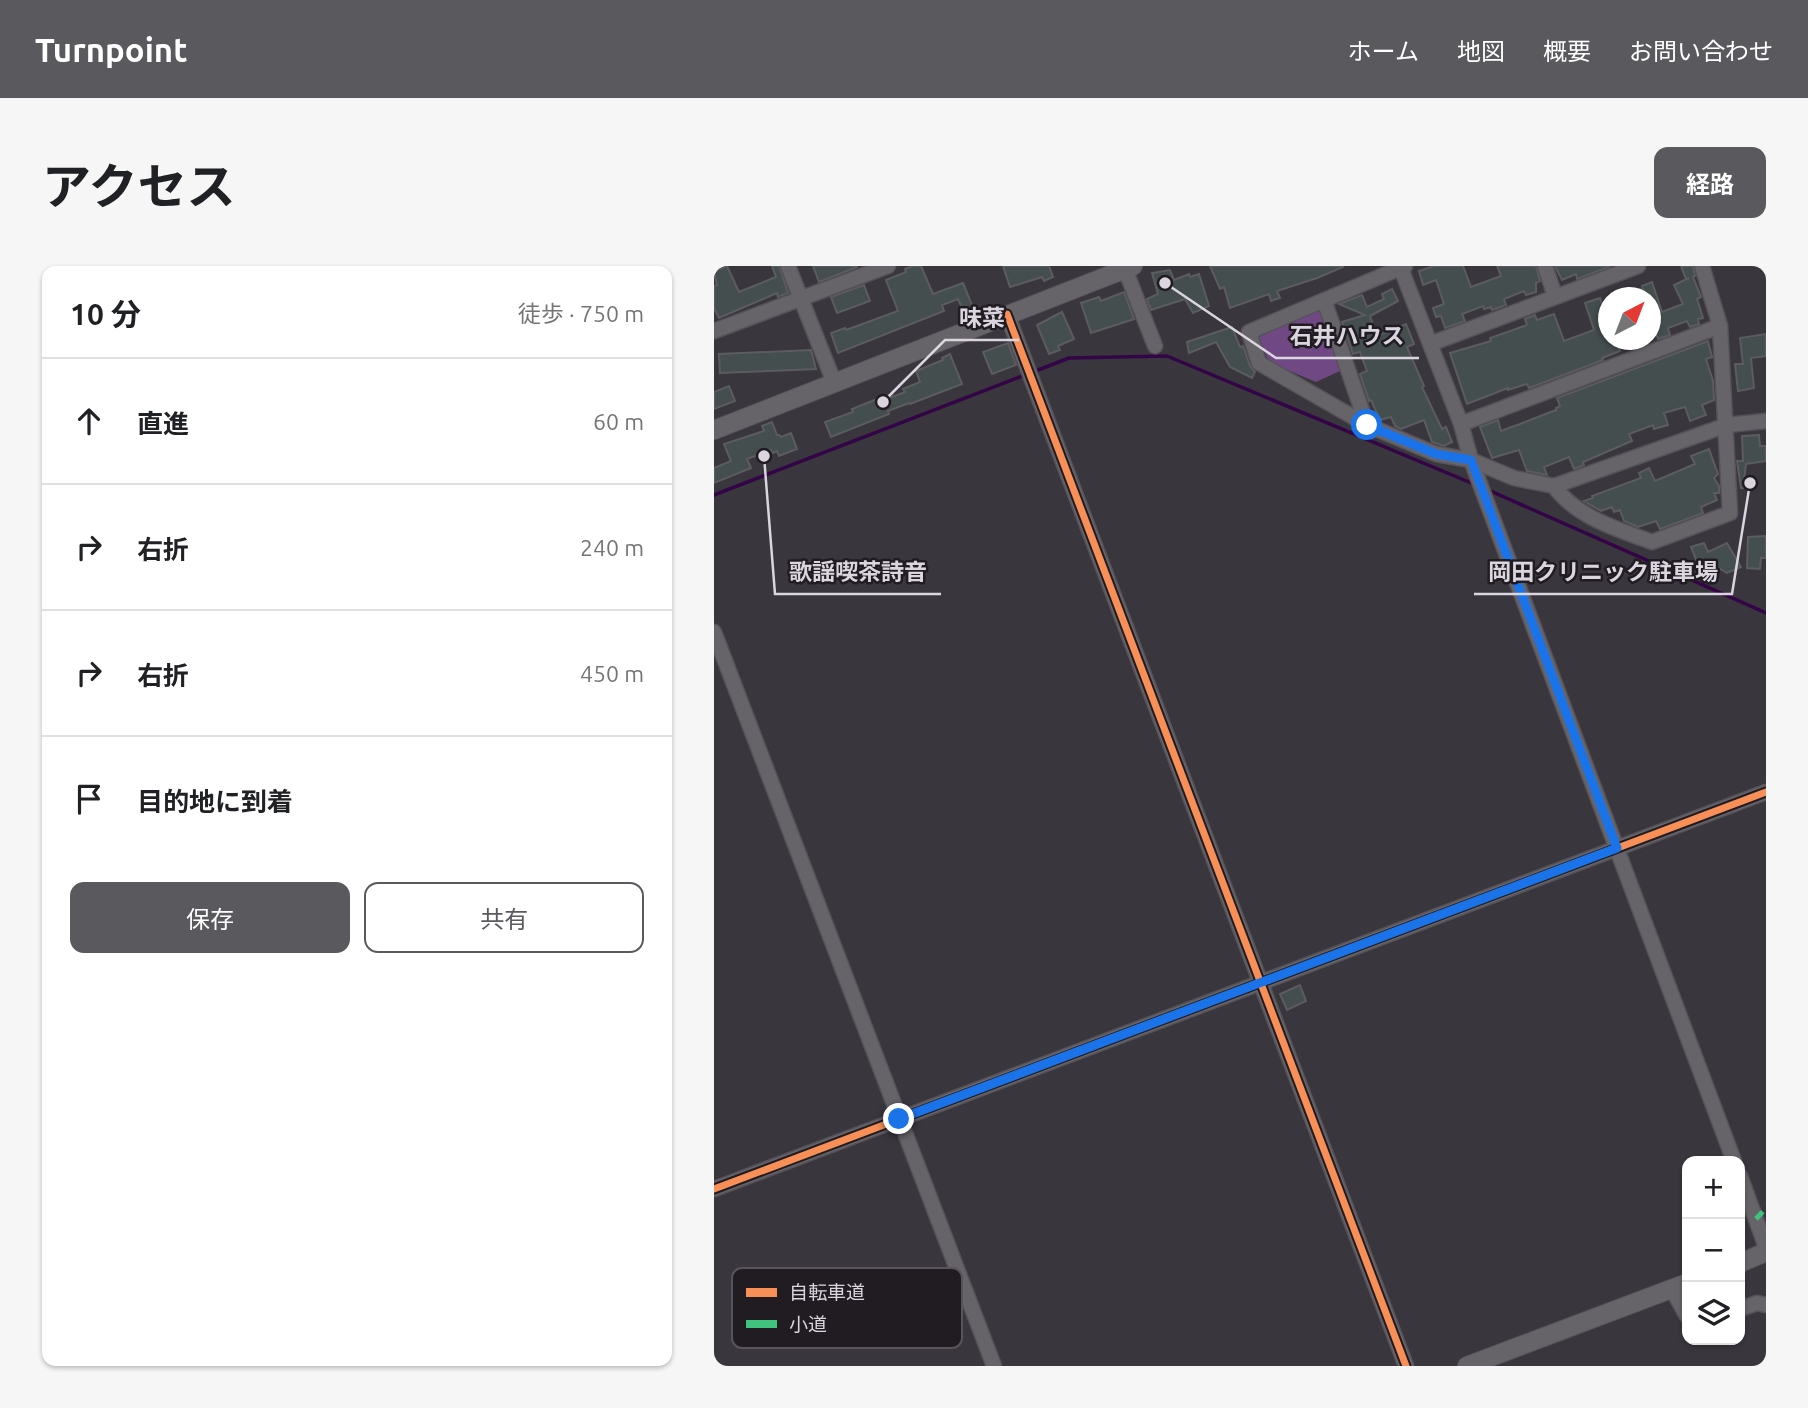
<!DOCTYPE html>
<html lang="ja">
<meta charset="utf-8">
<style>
:root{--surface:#fff;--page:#f6f6f6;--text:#202124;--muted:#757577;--line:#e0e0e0;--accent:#5a595e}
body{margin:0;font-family:Ubuntu,"Noto Sans JP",sans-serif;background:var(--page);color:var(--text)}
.controls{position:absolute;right:21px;bottom:21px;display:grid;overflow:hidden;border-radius:14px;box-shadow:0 2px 5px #0004}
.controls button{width:63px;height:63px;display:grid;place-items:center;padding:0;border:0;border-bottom:2px solid var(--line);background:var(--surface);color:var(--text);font:35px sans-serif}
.compass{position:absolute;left:884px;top:21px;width:63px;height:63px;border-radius:50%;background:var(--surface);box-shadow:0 2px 5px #0004;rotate:42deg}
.stop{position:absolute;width:21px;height:21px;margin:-16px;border:5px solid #1a73e8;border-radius:50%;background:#fff}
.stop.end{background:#1a73e8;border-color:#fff;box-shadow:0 2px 7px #0008}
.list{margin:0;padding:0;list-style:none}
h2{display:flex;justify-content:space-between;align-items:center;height:91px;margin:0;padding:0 28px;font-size:30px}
h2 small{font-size:23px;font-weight:400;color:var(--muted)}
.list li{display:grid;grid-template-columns:46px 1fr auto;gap:21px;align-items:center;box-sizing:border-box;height:126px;padding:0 28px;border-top:2px solid var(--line)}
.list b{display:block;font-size:26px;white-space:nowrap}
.list em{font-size:23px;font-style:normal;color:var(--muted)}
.actions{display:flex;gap:14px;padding:21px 28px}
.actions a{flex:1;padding:16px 0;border:2px solid var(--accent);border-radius:14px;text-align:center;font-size:24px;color:var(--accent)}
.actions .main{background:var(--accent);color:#fff}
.icon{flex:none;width:38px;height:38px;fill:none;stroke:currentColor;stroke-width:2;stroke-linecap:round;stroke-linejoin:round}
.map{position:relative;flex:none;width:1052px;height:1100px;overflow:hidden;border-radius:14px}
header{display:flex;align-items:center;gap:42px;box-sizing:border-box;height:98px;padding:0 35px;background:var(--accent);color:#fff}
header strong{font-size:33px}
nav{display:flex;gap:38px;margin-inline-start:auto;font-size:24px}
.intro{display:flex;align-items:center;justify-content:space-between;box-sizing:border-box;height:168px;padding:0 42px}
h1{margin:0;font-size:49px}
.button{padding:18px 32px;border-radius:14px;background:var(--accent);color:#fff;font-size:24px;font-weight:700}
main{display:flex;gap:42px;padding:0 42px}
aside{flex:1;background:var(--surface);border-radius:14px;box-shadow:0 2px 5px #0004}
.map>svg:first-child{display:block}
</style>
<header>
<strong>Turnpoint</strong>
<nav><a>ホーム</a><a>地図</a><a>概要</a><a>お問い合わせ</a></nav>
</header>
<div class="intro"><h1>アクセス</h1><a class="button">経路</a></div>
<main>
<aside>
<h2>10 分<small>徒歩 · 750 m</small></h2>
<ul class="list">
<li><svg class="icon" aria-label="ahead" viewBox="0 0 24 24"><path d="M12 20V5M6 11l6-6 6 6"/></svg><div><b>直進</b></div><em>60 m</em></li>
<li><svg class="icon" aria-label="right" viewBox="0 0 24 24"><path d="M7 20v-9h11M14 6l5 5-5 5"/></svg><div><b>右折</b></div><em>240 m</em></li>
<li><svg class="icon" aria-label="right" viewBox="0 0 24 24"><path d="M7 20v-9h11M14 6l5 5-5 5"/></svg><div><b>右折</b></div><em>450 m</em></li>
<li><svg class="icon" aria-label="arrive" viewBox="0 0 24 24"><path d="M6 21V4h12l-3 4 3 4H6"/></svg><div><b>目的地に到着</b></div></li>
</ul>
<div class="actions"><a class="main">保存</a><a>共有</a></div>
</aside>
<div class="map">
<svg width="1052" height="1100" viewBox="0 0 1052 1100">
<rect width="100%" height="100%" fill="#3a363d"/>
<path fill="#704884" d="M602 36 628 104 602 116 559 98 554 94 543 67Z"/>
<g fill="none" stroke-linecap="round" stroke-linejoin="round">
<path stroke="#330546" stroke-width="3.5" d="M319 106 355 92 453 90 762 219
M772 223 1052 347
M0 229 311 109"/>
</g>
<path fill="#444e4f" stroke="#5b5c5f" stroke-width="2" d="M13 0 25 26 62 11 58 0H65L74 27 64 31 63 27 5 52 0 42V20L3 19 0 5Z
M99 0H143V1L105 16Z
M198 0H207L219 28 249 17 262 49 253 53 244 33 228 39 230 45 124 87 117 67 131 62 132 64 184 45 172 14 192 6 191 3Z
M289 0H335L339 11 330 15 328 11 296 21Z
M496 0H628L629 1 603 12 563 25 566 32 557 35 555 28 516 42 510 21 506 23Z
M720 0H749L757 21 787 10 783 0H822L826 15 822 17V26L812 29 810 25 790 33 792 39 778 44 777 41 770 43 769 40 748 48 751 55 731 62 727 50 722 51 719 42 730 38 722 14 709 19 705 5Z
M841 0H897L863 13 862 8 848 14Z
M967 0H979L981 10 979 11 987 31 983 33 989 52 984 53 985 58 976 61 973 55 954 62 956 69 944 73 939 57 936 58V32H928L926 24 929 23 928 20 938 16 948 46 969 38 960 19 975 12 972 13Z
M456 4 460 14 475 8 476 11 485 8 495 40 479 47 471 33 437 44 433 33 444 28 438 7Z
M150 19 156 35 123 47 117 31Z
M678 23 684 35 656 50 663 70 692 58 700 78 693 81 710 120 708 121 728 163 732 161 738 176 730 180 718 176 710 154 687 163 681 160 677 151 666 154 657 134 655 135 646 108 653 105 646 86 639 88 628 56 651 49 625 38 648 29 653 41 670 33 668 28Z
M410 26 420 53 377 67 367 37 385 31 387 35Z
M886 32 894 55V74L928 75 905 83 906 85 888 92 889 94 815 122 813 118 794 124V122L753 138 736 87 777 75 776 72 813 59 811 53 821 49 823 54 840 48 850 75 880 64 871 37Z
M348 46 360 73 344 80 346 84 335 88 323 59Z
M518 61 526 81 529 80 536 100 541 106 538 112 516 101 502 76 475 87 473 76Z
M1052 68V90L1037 92 1040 122 1024 125 1021 98H1029L1026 72Z
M994 75 998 91 992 93 999 115 1000 134 988 139 992 149 976 155 971 141 950 147 954 159 940 163 939 159 915 168 918 175 869 196 870 199 860 203 855 191 830 201 833 209 813 205 805 184 778 192 766 161 784 154 787 165 806 158 842 144V142L846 140 843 132Z
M294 77 302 99 278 108 269 86Z
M97 84 102 103 6 107 5 88Z
M236 88 248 118 196 138 195 137 174 145 175 148 117 171 111 156 139 146 138 143 168 131 170 134 191 126 189 123 206 116 202 105 229 94 228 92Z
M15 120 21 135 0 143V126Z
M58 156 63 169H65L67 171 77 167 83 183 65 190 63 185 59 187 57 184 33 193 37 202 0 217V202L17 195 10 178 50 165 48 160Z
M1045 169 1046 180H1052V195L1032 198 1029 222H1027L1023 195H1029L1028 170Z
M995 183 1004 208 1000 212 1005 220V227H1000L1003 234 987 241 989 247 946 263 942 255 924 261 910 255 906 244 900 246 898 241 887 245 870 235 879 232 878 230 927 212 925 207 935 202 941 215 981 198 977 190Z
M1052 270V292H1047L1046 303 1033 302 1034 271Z
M990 277 994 286 1013 277 1027 301 1013 307 1001 300 987 306 977 281Z
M586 719 592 735 573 744 566 728Z"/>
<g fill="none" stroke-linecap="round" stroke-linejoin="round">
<g stroke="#565259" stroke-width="17">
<path id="minor" d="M74 0 120 116
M686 0 747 158 757 194 1020 895
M691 0 535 66 545 97 653 159 722 188 757 194 800 212 840 220 1013 159 1052 155
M831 0 841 30
M411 3 441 80
M610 34 653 159
M293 48 692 1100
M0 65 174 0
M716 78 924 0
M747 158 1006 60
M840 220C862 251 903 263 938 276L1016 247 1006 60 988 0
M0 366 280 1100
M1026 910 1052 981
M0 923 1052 526
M958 1023 973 1050
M1026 1043 1043 1037 1052 1039"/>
</g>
<g stroke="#565259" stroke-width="20">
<path id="tertiary" d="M0 164 419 0
M1026 997 1052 986
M753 1100 973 1017"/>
</g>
<use href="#minor" stroke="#676469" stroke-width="14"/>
<use href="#tertiary" stroke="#676469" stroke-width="18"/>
<path stroke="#40c37c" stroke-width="5" stroke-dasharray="10 5" stroke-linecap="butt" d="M1042 953 1052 942"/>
<g stroke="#201c22" stroke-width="11">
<path id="cycleway" d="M293 48 692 1100
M0 923 1052 526"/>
</g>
<use href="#cycleway" stroke="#f78f57" stroke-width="7"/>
</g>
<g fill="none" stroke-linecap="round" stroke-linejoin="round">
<path stroke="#1a73e8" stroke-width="9" d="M185 853 903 582 757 194 722 188 653 159"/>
</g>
<rect x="18" y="1002" width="230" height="80" rx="10" fill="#201c22" stroke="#58545a" stroke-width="2"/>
<rect x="32" y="1022" width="31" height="9" fill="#f78f57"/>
<rect x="32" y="1054" width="31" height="8" fill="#40c37c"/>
<g font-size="19" fill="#dad5de">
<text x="75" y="1033">自転車道</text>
<text x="75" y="1065">小道</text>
</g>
<path fill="none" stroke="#dad5de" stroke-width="2.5" d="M169 136L231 74H305M451 17L562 92H705M50 190L61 328H227M1036 217L1018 328H760"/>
<g fill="#dad5de" stroke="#201c22" stroke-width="2.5">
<circle cx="169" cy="136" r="7"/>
<circle cx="451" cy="17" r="7"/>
<circle cx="50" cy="190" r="7"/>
<circle cx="1036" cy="217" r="7"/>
</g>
<g font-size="23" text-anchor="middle" font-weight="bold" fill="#dad5de" stroke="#201c22" stroke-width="5" stroke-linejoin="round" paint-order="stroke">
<text x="268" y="60">味菜</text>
<text x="633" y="78">石井ハウス</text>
<text x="144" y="314">歌謡喫茶詩音</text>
<text x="889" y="314">岡田クリニック駐車場</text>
</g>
</svg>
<div class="controls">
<button>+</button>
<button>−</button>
<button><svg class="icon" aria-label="layers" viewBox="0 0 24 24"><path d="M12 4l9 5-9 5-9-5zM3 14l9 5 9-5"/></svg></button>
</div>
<svg class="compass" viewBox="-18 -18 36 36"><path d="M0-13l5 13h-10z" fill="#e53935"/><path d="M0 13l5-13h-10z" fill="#757577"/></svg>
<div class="stop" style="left:653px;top:159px"></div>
<div class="stop end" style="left:185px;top:853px"></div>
</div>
</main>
